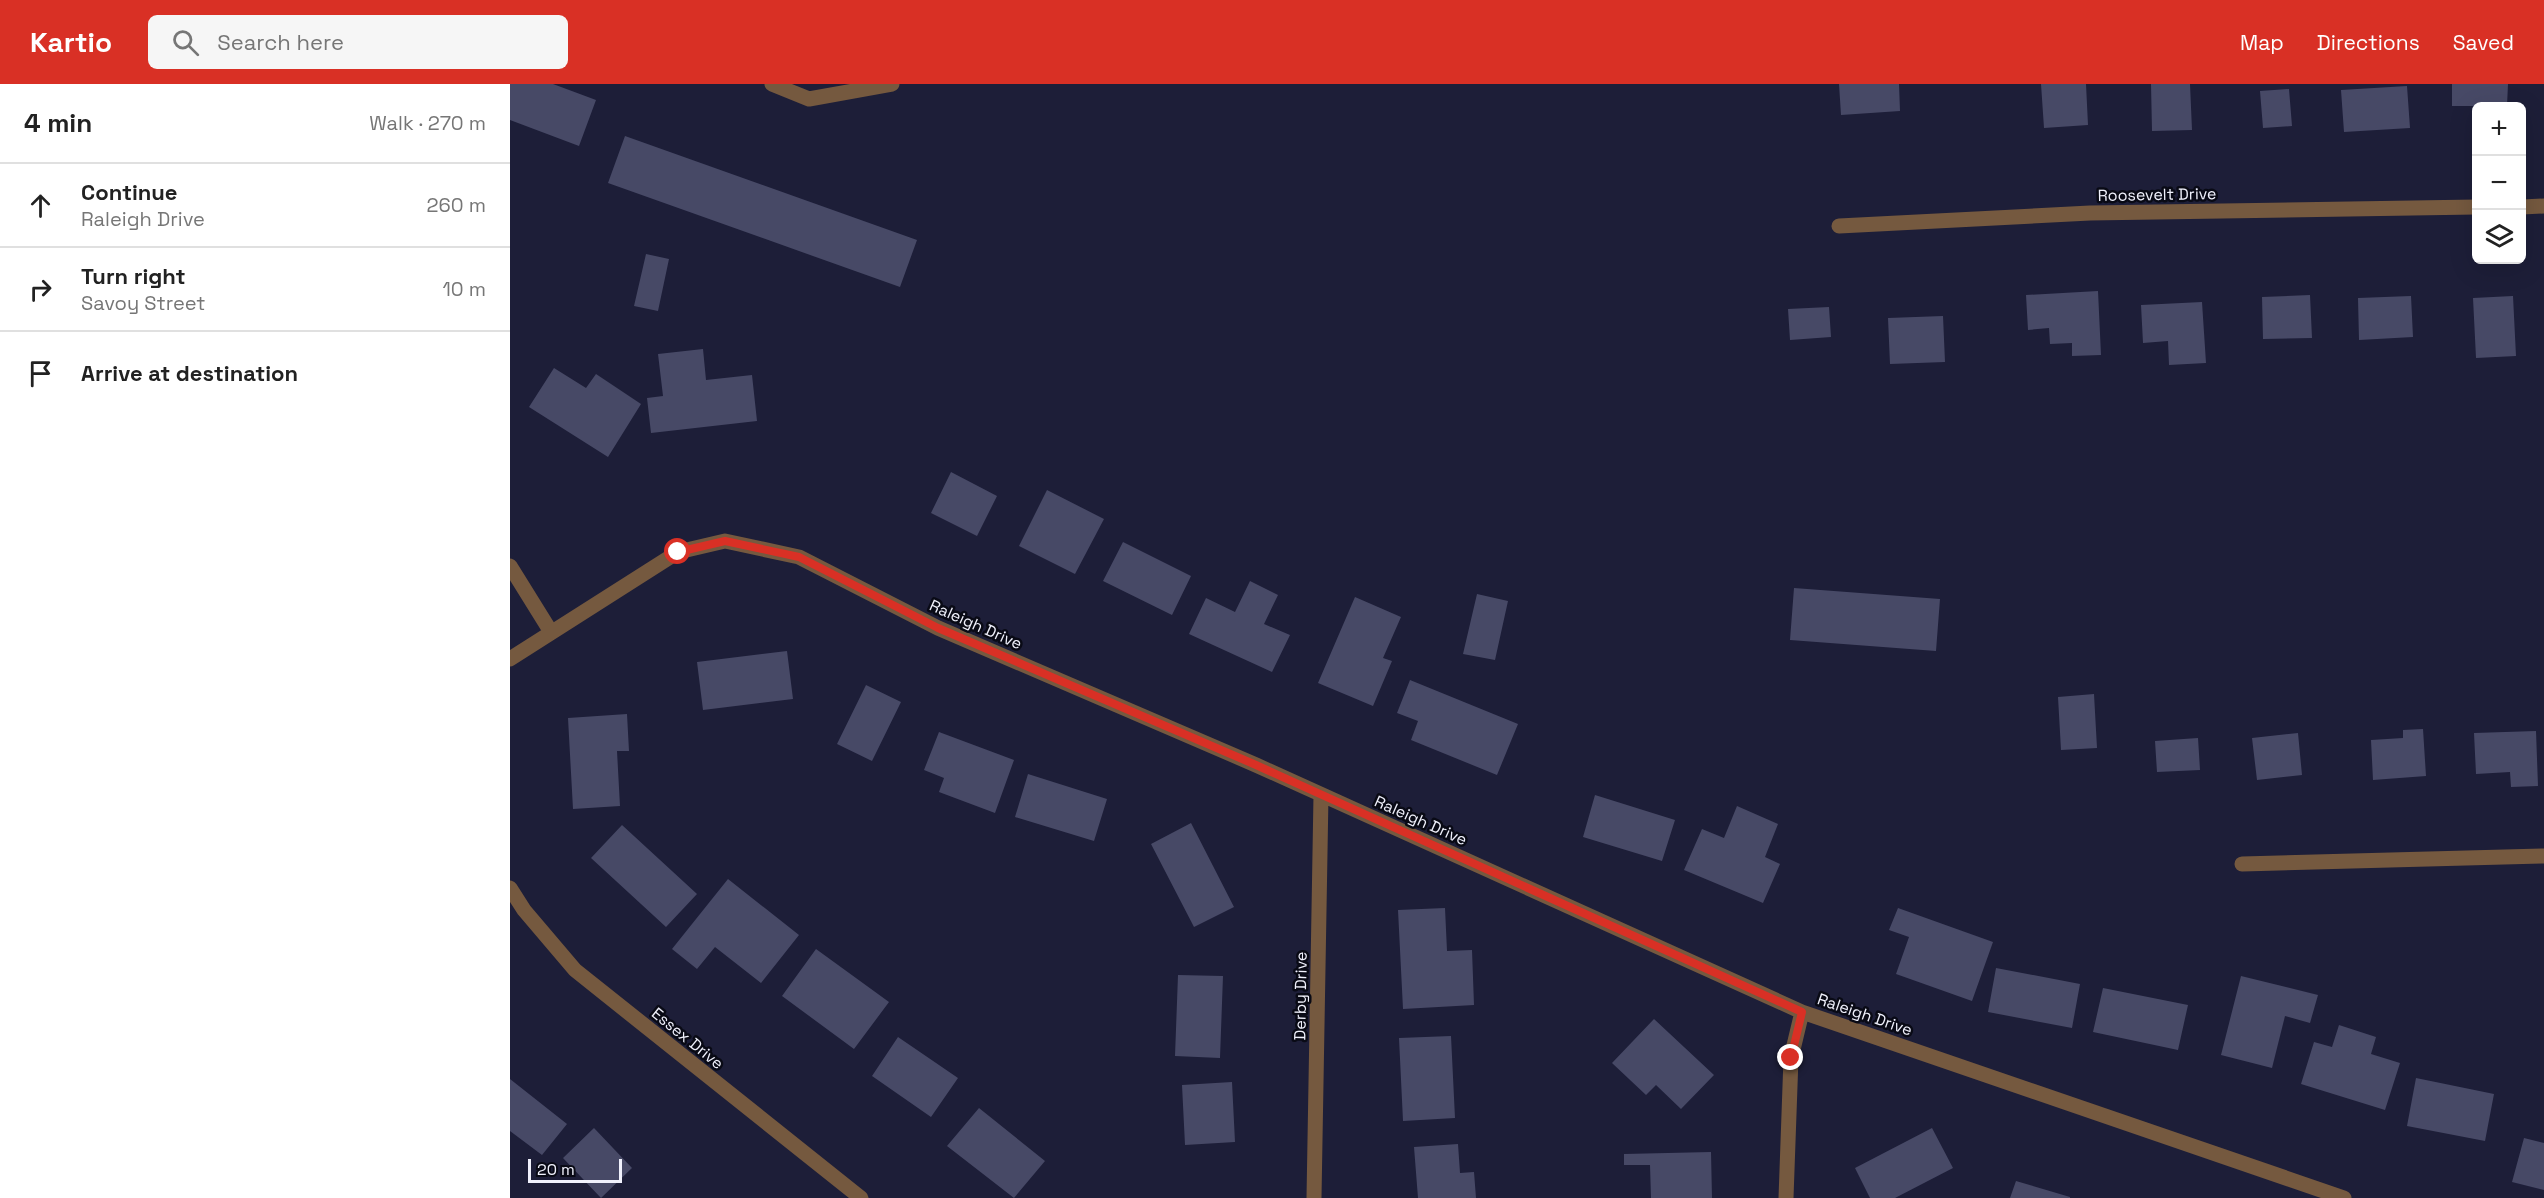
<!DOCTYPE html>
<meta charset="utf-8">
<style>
:root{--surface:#fff;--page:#f6f6f6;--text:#222;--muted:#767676;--line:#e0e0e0;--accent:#d93025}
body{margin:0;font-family:"Space Grotesk",sans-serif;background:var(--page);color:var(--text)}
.controls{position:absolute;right:18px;top:18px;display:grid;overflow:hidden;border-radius:9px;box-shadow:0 6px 24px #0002}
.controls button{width:54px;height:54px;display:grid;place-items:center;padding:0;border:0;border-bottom:2px solid var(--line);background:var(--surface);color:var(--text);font:30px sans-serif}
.scale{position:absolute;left:18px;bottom:15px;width:94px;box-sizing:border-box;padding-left:6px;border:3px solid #f0f1fc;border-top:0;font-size:16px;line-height:21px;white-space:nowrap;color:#f0f1fc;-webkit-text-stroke:4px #090a15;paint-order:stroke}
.stop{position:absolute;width:18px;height:18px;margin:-14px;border:4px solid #d93025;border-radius:50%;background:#fff}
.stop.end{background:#d93025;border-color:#fff;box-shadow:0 2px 6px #0008}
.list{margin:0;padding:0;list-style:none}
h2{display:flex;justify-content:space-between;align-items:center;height:78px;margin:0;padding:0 24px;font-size:26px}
h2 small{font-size:20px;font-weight:400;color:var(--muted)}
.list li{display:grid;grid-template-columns:39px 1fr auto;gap:18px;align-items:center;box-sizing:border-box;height:84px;padding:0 24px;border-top:2px solid var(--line)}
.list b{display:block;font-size:22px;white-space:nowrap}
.list p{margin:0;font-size:20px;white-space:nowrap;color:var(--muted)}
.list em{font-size:20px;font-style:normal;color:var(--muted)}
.icon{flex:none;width:33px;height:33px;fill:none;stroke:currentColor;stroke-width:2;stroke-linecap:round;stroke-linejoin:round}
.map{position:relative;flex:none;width:2034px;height:1114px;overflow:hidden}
header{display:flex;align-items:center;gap:36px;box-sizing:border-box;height:84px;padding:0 30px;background:var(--accent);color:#fff}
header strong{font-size:28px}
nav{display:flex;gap:33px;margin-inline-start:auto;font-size:21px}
.search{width:420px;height:54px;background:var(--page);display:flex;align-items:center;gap:15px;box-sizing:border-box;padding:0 21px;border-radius:9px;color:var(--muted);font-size:22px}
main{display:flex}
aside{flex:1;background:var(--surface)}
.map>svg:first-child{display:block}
</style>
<header>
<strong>Kartio</strong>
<div class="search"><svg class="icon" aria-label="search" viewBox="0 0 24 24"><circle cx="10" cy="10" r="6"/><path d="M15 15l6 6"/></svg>Search here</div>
<nav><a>Map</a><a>Directions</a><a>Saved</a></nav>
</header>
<main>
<aside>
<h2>4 min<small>Walk · 270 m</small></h2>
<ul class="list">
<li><svg class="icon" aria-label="ahead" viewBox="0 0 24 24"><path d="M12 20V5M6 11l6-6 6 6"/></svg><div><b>Continue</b><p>Raleigh Drive</p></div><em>260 m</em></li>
<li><svg class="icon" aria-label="right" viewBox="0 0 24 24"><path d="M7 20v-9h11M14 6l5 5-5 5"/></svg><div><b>Turn right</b><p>Savoy Street</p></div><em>10 m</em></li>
<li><svg class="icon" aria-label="arrive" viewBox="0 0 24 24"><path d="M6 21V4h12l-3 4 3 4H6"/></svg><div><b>Arrive at destination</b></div></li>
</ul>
</aside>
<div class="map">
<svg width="2034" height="1114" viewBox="0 0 2034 1114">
<rect width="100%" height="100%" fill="#1d1e38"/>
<path fill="#474966" d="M0 0H43L86 16 69 62 0 36Z
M1329 0H1389L1390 27 1331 31Z
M1531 0H1576L1578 41 1534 44Z
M1641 0H1680L1682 46 1642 47Z
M1942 0H1998L1997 22H1942Z
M1897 2 1900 44 1834 48 1831 6Z
M1779 5 1782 42 1753 44 1750 7Z
M115 52 407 156 390 203 98 99Z
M136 170 159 175 148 227 124 222Z
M1588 207 1591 271 1562 272V259L1540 260 1539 244 1518 246 1516 211Z
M1800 211 1802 254 1753 255 1752 213Z
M1901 212 1903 253 1849 256 1848 214Z
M2003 212 2006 272 1966 274 1963 214Z
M1692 218 1696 279 1659 281 1658 257 1633 259 1631 221Z
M1319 223 1321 253 1280 256 1278 225Z
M1433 232 1435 278 1380 280 1378 234Z
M193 265 196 296 242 291 247 337 141 349 137 314 153 312 148 270Z
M44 284 76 304 86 290 131 320 98 373 19 323Z
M441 388 487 412 467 452 421 429Z
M537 406 594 435 565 490 509 462Z
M613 458 681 492 662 531 593 497Z
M740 497 768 511 754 540 780 551 762 588 679 550 696 514 725 528Z
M1284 504 1430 515 1426 567 1280 556Z
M967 510 998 517 985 576 953 570Z
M845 513 891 533 873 574 882 577 863 622 808 599Z
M277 567 283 615 193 626 187 578Z
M900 596 1008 640 987 691 901 656 908 637 887 629Z
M356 601 391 618 362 677 327 660Z
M1584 610 1587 664 1551 666 1548 613Z
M117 630 119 667H107L110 722 63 725 58 634Z
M1913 645 1916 692 1863 696 1861 656 1893 654V646Z
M2026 647 2028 702 2001 703 2000 688 1966 690 1964 649Z
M429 648 504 676 485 729 429 708 434 694 414 686Z
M1788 649 1792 691 1747 696 1742 654Z
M1688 654 1690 686 1647 688 1645 657Z
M518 690 597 715 584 757 505 733Z
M1085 711 1165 736 1152 777 1073 753Z
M1227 722 1268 740 1255 773 1270 780 1253 819 1174 786 1192 745 1214 754Z
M681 739 724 823 684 843 641 760Z
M112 741 187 810 156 843 81 774Z
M218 795 289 851 251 899 205 863 187 885 162 865Z
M935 824 937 867 962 866 964 921 893 925 888 826Z
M1388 824 1483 858 1462 917 1386 890 1399 853 1379 846Z
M306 865 379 918 344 965 272 912Z
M1486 884 1570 900 1562 944 1478 928Z
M668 891 713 892 710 974 665 972Z
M1731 892 1808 911 1800 939 1775 932 1762 984 1711 971Z
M1593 904 1678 921 1668 966 1583 948Z
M1144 935 1204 991 1171 1025 1146 1001 1136 1011 1102 979Z
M1829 941 1866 953 1861 970 1890 979 1875 1026 1791 1000 1804 958 1822 963Z
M941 952 945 1034 893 1037 889 954Z
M388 953 448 994 421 1033 362 992Z
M1906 994 1984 1010 1975 1057 1897 1042Z
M0 995 57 1040 32 1071 0 1047Z
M722 998 725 1058 675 1061 672 1001Z
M469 1024 535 1077 504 1114 437 1062Z
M84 1044 122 1084 91 1114 53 1074Z
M1422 1044 1443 1084 1385 1114H1360L1345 1084Z
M2014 1054 2034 1059V1106L2002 1098Z
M948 1060 950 1089 964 1088 966 1114H908L904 1063Z
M1201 1068 1202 1114H1141L1140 1081H1114V1070Z
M1506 1097 1560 1113V1114H1500Z"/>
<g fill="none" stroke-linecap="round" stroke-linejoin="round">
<path stroke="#75593f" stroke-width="15" d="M262 0 299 15 382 0
M2012 123 2034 122
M1329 142 1580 129 1966 123
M0 482 41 548
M0 575 168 468 215 457 289 473 428 544 746 681 1292 928 1834 1114
M1732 780 2034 772
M0 804 14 826 65 886 351 1114
M804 1114 811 711
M1276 1114 1281 974 1292 928"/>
</g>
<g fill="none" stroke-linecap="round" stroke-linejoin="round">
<path stroke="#d93025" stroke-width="8" d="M168 468 215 457 289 473 428 544 746 681 1292 928 1281 974"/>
</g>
<g text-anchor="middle" stroke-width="5" stroke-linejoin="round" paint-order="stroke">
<g font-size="16" fill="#f0f1fc" stroke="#090a15">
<text transform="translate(1647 110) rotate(-1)" y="6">Roosevelt Drive</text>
<text transform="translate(466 540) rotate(24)" y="6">Raleigh Drive</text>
<text transform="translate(911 736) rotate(24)" y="6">Raleigh Drive</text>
<text transform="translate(790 912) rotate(-89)" y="6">Derby Drive</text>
<text transform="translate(1355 930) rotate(19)" y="6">Raleigh Drive</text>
<text transform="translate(178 954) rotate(39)" y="6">Essex Drive</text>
</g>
</g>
</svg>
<div class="controls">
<button>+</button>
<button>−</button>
<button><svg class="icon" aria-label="layers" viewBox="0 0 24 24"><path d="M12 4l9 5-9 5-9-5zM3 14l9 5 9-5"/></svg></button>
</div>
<div class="scale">20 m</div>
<div class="stop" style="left:168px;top:468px"></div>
<div class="stop end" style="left:1281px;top:974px"></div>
</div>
</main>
